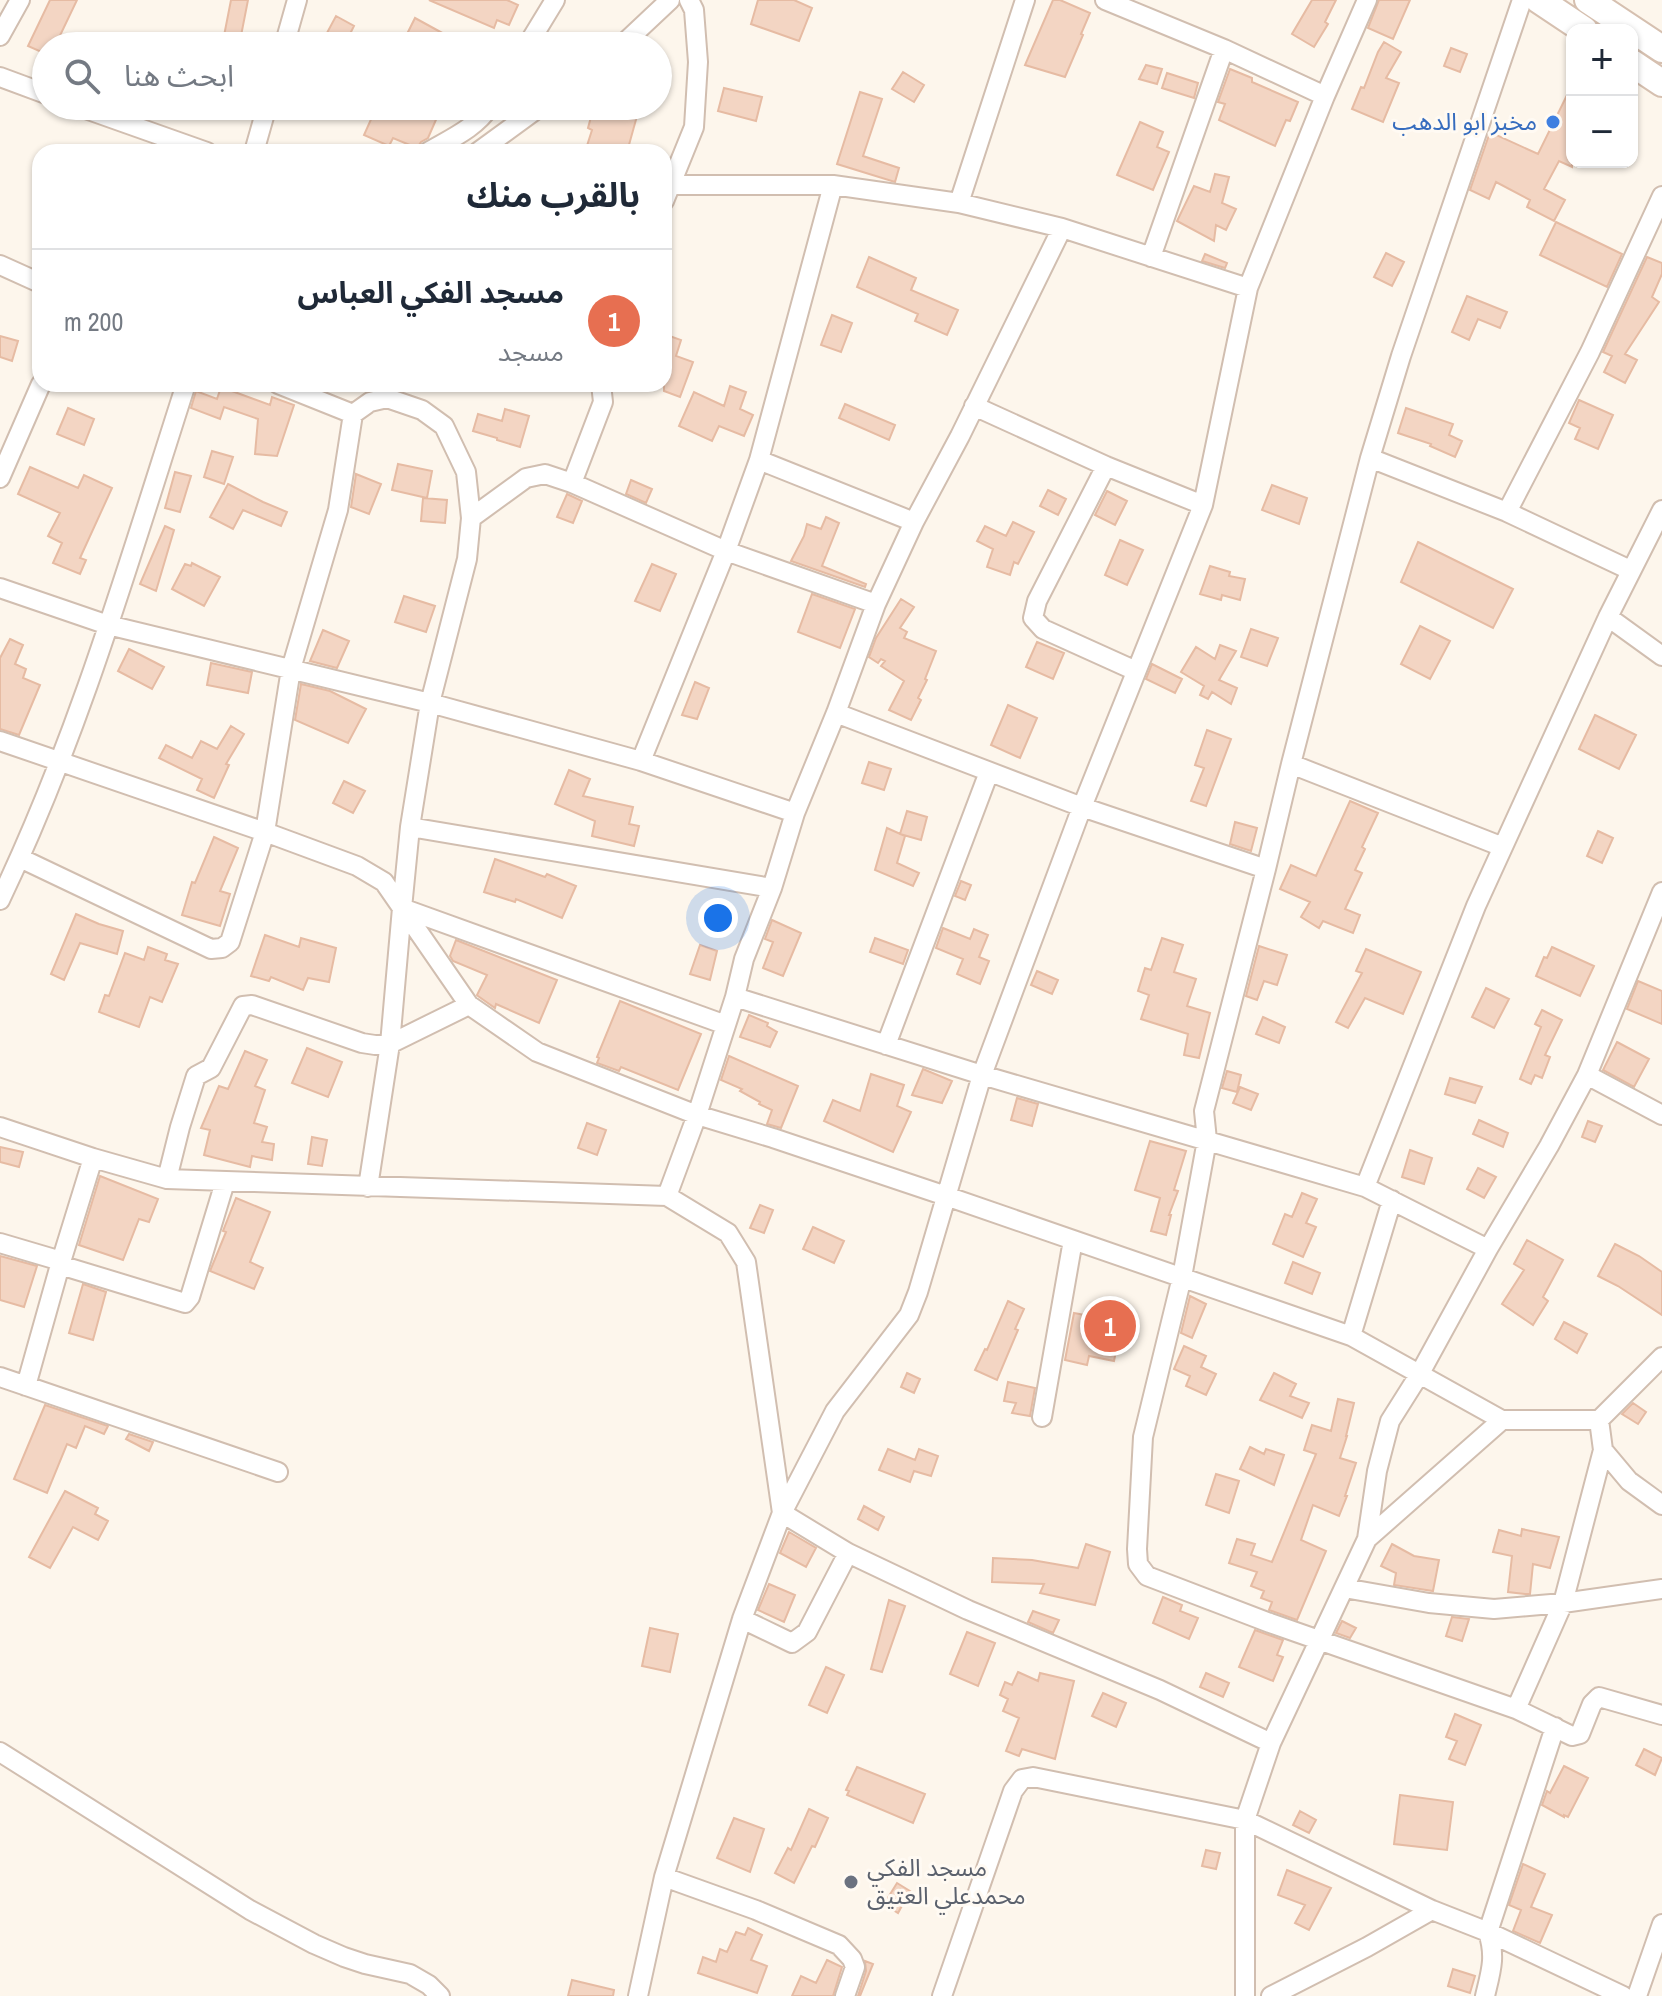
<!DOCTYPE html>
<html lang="ar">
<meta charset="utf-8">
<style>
:root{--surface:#fff;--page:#f6f6f7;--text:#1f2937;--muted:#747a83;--line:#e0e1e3;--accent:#e76f51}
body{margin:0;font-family:"Archivo Narrow","Noto Sans Arabic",sans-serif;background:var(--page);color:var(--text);direction:rtl}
.controls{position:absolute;right:24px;top:24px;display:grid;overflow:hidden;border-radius:16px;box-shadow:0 2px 6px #0004}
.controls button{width:72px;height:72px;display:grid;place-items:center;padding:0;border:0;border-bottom:2px solid var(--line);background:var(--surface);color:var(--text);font:40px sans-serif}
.you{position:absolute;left:718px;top:918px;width:28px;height:28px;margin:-20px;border:6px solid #fff;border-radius:50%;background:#1a73e8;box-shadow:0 0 0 12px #1a73e833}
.badge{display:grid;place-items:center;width:52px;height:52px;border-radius:50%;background:var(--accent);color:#fff;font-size:26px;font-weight:700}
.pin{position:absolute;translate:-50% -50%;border:4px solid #fff;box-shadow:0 2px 8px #0006}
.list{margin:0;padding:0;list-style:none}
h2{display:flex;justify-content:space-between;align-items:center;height:104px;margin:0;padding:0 32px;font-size:34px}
h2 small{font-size:26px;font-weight:400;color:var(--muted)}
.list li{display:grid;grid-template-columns:52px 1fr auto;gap:24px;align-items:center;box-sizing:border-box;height:144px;padding:0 32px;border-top:2px solid var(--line)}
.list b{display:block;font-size:30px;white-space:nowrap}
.list p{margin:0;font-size:26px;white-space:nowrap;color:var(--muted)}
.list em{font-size:26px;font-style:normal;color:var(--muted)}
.icon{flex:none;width:44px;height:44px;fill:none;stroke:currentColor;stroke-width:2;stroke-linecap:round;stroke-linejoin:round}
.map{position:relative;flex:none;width:1662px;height:1996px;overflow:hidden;direction:ltr}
.search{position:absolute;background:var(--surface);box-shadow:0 2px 6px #0004;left:32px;top:32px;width:640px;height:88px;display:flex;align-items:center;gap:20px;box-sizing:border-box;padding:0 28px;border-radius:44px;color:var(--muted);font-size:30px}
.panel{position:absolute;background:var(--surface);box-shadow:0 2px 6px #0004;left:32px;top:144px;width:640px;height:248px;border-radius:24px;direction:rtl}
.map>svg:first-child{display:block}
</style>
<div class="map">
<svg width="1662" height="1996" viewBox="0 0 1662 1996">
<rect width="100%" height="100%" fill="#fdf6ec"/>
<path fill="#f3d5c3" stroke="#e6bba3" stroke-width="2" d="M50 0H77L55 46H46V54L28 46Z
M231 0H248L239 46H222Z
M429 0H507L518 5 509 25 497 20 494 28Z
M758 0H794L812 8 799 41 751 24Z
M1053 0H1060L1090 13 1081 34 1083 35 1065 77 1025 65Z
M1312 0H1336L1325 22 1328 24 1314 47 1292 34Z
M1379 0H1410L1393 39 1368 28Z
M336 16 354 26 344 46H320Z
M415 18 466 46H401Z
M1384 42 1401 52 1386 78 1399 83 1383 122 1352 109 1361 87 1364 88 1378 52Z
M1451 48 1467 54 1460 72 1444 66Z
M1146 65 1162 69 1157 84 1139 79Z
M1230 69 1252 78V82L1298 102 1290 121 1286 120 1275 146 1219 120 1225 104 1218 102Z
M903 72 924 85 914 102 892 89Z
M1167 73 1198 83 1194 98 1162 88Z
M1572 85V167L1559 161 1544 189 1565 200 1554 221 1527 207 1530 200 1496 182 1489 199 1470 190 1490 132 1538 154Z
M724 88 762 97 756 121 718 111Z
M860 92 882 99 863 156 899 168 895 182 837 164Z
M377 106H381L409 118 414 106H442L428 138 421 142 417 148 393 138 389 146 364 135Z
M594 106H604L637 116 627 152H585L592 130 588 128Z
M1140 122 1163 132 1157 147 1169 152 1153 190 1117 175Z
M1215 174 1229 177 1222 203 1236 209 1226 230 1216 225 1214 241 1177 221 1194 186 1210 192Z
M1556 222 1622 254 1607 287 1540 255Z
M1386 253 1404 262 1392 286 1374 277Z
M1205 254 1227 263 1225 268 1202 261Z
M869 257 916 278 911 290 958 310 947 335 915 321 918 314 857 287Z
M1647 257 1662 263V274L1652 297 1659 302 1625 354 1637 360 1625 383 1604 372 1612 356 1603 352Z
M1467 296 1507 312 1500 328 1478 319 1469 340 1452 332Z
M832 315 852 323 841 352 821 345Z
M664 334 681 340 676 356 693 362 680 397 664 391Z
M0 336 18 341 12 361 0 357Z
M730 386 746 392 740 409 753 415 744 436 719 426 712 441 679 426 694 392 724 406Z
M221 387 270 405 272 397 294 405 277 456 255 454 258 419 224 407 220 419 191 408 196 391 217 399Z
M1579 400 1613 415 1598 449 1575 439 1580 428 1569 423Z
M845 404 895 425 889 440 839 418Z
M68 408 94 419 84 445 57 434Z
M1406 408 1453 424 1449 435 1462 441 1455 457 1430 446 1431 444 1398 433Z
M505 409 529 416 520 447 497 440V438L473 431 478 414 502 421Z
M212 451 233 457 224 484 204 477Z
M398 464 432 471 427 498 392 490Z
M30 467 78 488 84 475 112 488 80 558 86 560 80 574 53 563 62 543 48 536 60 513 18 494Z
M175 472 191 476 180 512 165 508Z
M356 474 381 484 369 514 351 507Z
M631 480 652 489 646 503 626 494Z
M228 484 263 502 287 512 281 526 243 510 233 529 210 517Z
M1272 485 1307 498 1299 524 1262 510Z
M1048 490 1066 499 1058 515 1040 506Z
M1107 491 1127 501 1115 525 1095 515Z
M567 494 582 501 573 523 557 517Z
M423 498 447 500 445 523 421 521Z
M826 517 839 523 822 566 866 584 865 587 791 561 804 536 807 524 821 529Z
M1013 522 1034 532 1018 564 1014 562 1010 575 987 567 993 549 977 541 985 526 1006 536Z
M165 526 174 530 156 591 140 584Z
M1120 540 1143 550 1127 585 1105 575Z
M1418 542 1513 589 1493 628 1401 582Z
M192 563 220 577 204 606 172 589 185 564 191 566Z
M652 564 676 574 660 611 635 601Z
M1210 566 1230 572 1229 576 1245 579 1240 600 1222 595 1221 600 1200 594Z
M812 594 855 609 840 648 798 632Z
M404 596 435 606 426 632 395 622Z
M901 599 914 607 900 628 907 632 904 638 936 651 925 679 927 680 918 698 921 700 911 720 889 710 904 681 881 666 885 661 881 659 878 663 869 657 876 638Z
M1420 626 1450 641 1430 679 1401 664Z
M1251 629 1278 638 1267 666 1241 657Z
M323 630 349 641 337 668 310 661Z
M10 639 23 645 15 664 26 669 23 678 40 685 19 735 0 729V658Z
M1037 642 1064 653 1053 679 1026 667Z
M1220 645 1236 651 1219 680 1237 688 1231 704 1212 692 1208 699 1200 695 1204 686 1181 672 1196 647 1215 659Z
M129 649 164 667 152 689 118 671Z
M211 663 252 672 248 693 207 685Z
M1152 664 1182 679 1175 693 1146 679Z
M695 682 709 688 697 719 682 715Z
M301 684 330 691 366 709 348 743 295 720Z
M1008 705 1037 718 1020 758 991 745Z
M1595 715 1636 735 1619 769 1579 749Z
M231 726 244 734 226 764 229 765 214 798 197 790 202 779 159 758 166 745 192 758 201 741 217 749Z
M1207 730 1231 739 1206 806 1191 801 1204 768 1195 765Z
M869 762 891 769 884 790 862 783Z
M569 770 590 779 583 796 633 807 629 824 639 826 634 846 592 836 595 821 555 804Z
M344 781 365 791 353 813 333 803Z
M1350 801 1378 813 1362 847 1365 849 1355 870 1362 873 1345 909 1360 915 1353 933 1323 921 1319 928 1301 917 1310 902 1280 889 1291 865 1316 876Z
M907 811 927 817 921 840 900 834Z
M1235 822 1257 828 1251 851 1230 844Z
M887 828 905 836 897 863 919 873 913 886 875 870Z
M1598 831 1613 838 1602 863 1587 856Z
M214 837 238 848 220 891 230 894 220 926 182 915 192 882 195 883Z
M495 859 545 877 547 874 576 886 562 918 516 899 515 902 484 892Z
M961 881 971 885 965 900 955 896Z
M76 914 99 924 123 931 117 954 80 943 64 980 51 974Z
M772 920 801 933 783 976 763 968 773 942 765 939Z
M943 928 970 939 974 929 988 935 979 957 989 961 980 984 957 974 963 959 936 948Z
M265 935 299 947 301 938 336 948 329 982 308 978 303 990 271 977 269 981 251 976Z
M875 938 908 950 903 964 870 952Z
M1162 938 1183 945 1174 972 1196 979 1187 1006 1210 1013 1199 1058 1184 1055 1188 1034 1141 1019 1149 995 1138 991 1145 968 1151 970Z
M456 940 557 980 539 1023 496 1004 495 1008 478 996 477 995 487 975 453 961 450 956Z
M700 945 717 951 710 980 690 974Z
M1259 946 1287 955 1277 985 1264 981 1257 1000 1246 996Z
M148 947 167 954 165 960 178 964 162 1002 150 997 139 1027 99 1012 105 995 109 996 125 953 144 960Z
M1552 947 1594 966 1580 996 1536 976 1544 957 1547 958Z
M1366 949 1421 972 1403 1014 1365 998 1348 1028 1336 1022 1362 973 1356 971Z
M1037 971 1058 980 1052 994 1031 985Z
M1638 981 1662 991V1024L1627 1009Z
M1486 988 1509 999 1494 1028 1472 1017Z
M620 1001 701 1034 678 1090 621 1067 619 1071 597 1063 599 1058 597 1057Z
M1542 1010 1562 1020 1545 1055 1550 1057 1542 1078 1535 1075 1531 1084 1520 1079 1541 1027 1535 1024Z
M749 1015 768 1023 767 1026 777 1032 770 1047 740 1037Z
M1263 1017 1285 1027 1279 1043 1256 1034Z
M1617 1042 1649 1059 1634 1087 1603 1070Z
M307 1048 342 1062 328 1097 292 1083Z
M245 1051 267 1060 255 1086 265 1090 254 1123 267 1127 262 1142 274 1144 272 1160 252 1156 250 1167 204 1155 210 1130 201 1128 219 1086 228 1089Z
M729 1056 798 1086 781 1128 767 1124 772 1110 759 1104 760 1102 740 1091 742 1089 721 1080Z
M923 1069 952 1081 942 1103 912 1095Z
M1227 1071 1241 1075 1237 1092 1222 1088Z
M871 1074 904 1085 897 1106 911 1112 893 1152 824 1121 833 1100 860 1111Z
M1450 1078 1482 1087 1475 1103 1445 1094Z
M1240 1087 1258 1094 1251 1110 1233 1103Z
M1017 1098 1038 1104 1032 1126 1011 1120Z
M1479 1120 1508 1133 1503 1147 1473 1134Z
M1588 1121 1602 1126 1595 1142 1582 1137Z
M587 1123 606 1130 597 1155 578 1148Z
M312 1137 327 1140 322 1166 308 1164Z
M1150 1141 1186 1151 1174 1190 1178 1191 1169 1215H1171L1166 1235 1151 1231 1160 1198 1135 1190Z
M0 1147 23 1152 19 1167 0 1162Z
M1410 1150 1432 1158 1424 1184 1402 1177Z
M1478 1168 1496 1177 1484 1198 1467 1189Z
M100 1176 158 1199 149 1222 139 1219 123 1260 79 1245Z
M1302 1193 1317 1199 1306 1223 1316 1227 1303 1257 1273 1244 1285 1214 1292 1217Z
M236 1198 270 1212 250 1262 263 1268 254 1289 210 1271 226 1232 223 1231Z
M760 1205 773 1210 764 1233 750 1228Z
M813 1227 844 1241 834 1263 803 1249Z
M1527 1240 1563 1260 1543 1297 1548 1301 1533 1325 1502 1304 1524 1270 1514 1264Z
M1615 1244 1639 1256 1662 1272V1315L1618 1286 1598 1276Z
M0 1256 37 1266 24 1307 0 1300Z
M1293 1262 1320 1273 1312 1294 1285 1283Z
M83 1284 106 1292 93 1340 69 1333Z
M1190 1296 1206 1304 1192 1338 1181 1333Z
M1008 1301 1024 1309 1015 1329 1018 1330 997 1380 975 1370 985 1349 987 1350Z
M1074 1313 1117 1321 1114 1336 1119 1337 1114 1361 1089 1356 1087 1365 1065 1360Z
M1564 1322 1587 1334 1577 1353 1555 1339Z
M1184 1346 1206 1356 1201 1367 1216 1374 1206 1395 1186 1386 1190 1376 1174 1369Z
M907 1373 920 1379 914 1393 901 1387Z
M1274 1373 1296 1384 1290 1396 1309 1403 1302 1418 1260 1400Z
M1008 1382 1035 1388 1030 1416 1012 1413 1016 1403 1004 1401Z
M1338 1399 1354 1403 1346 1436H1347L1340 1458 1356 1463 1345 1496H1347L1339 1516 1313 1505 1301 1540 1326 1551 1297 1620 1269 1610 1272 1602 1261 1598 1264 1591 1251 1586 1257 1572 1229 1563 1237 1539 1255 1544 1251 1555 1272 1562 1316 1454 1304 1450 1312 1425 1331 1431Z
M1633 1403 1646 1412 1638 1424 1622 1414Z
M45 1405 108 1426 104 1434 85 1426 76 1448 67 1444 47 1493 14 1479Z
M129 1434 153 1442 149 1451 126 1439Z
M1250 1447 1264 1454 1266 1449 1284 1455 1274 1485 1240 1469Z
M888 1449 915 1460 919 1449 938 1456 931 1476 914 1471 910 1482 879 1470Z
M1216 1474 1239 1481 1229 1513 1206 1505Z
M65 1491 98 1508 95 1514 108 1521 98 1540 73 1527 50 1568 29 1557Z
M864 1506 884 1517 878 1530 858 1519Z
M1522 1529 1559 1537 1550 1568 1533 1564 1530 1594H1525L1508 1592 1512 1556 1493 1552 1499 1530 1521 1536Z
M789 1532 816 1548 806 1567 780 1553Z
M1086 1544 1110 1552 1095 1605 1040 1593 1044 1584 992 1582 993 1558 1032 1560 1078 1568Z
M1392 1544 1414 1556 1439 1560 1433 1591 1394 1585 1396 1573 1381 1566Z
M769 1584 795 1595 784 1622 758 1610Z
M1163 1597 1182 1605 1180 1611 1198 1618 1189 1639 1153 1623Z
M889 1600 905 1606 882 1672 871 1669Z
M1033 1611 1059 1620 1053 1633 1028 1622Z
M1452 1617 1469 1619 1462 1641 1446 1636Z
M1342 1621 1356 1628 1350 1638 1336 1633Z
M650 1628 678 1634 670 1672 642 1666Z
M1255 1630 1283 1640 1277 1655 1283 1657 1273 1681 1239 1667Z
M967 1632 995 1643 978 1686 950 1674Z
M826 1667 844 1675 827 1713 809 1705Z
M1018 1672 1038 1681 1040 1673 1074 1681 1055 1759 1022 1749 1019 1756 1006 1751 1019 1718 1003 1711 1008 1699 1000 1695 1005 1682 1012 1685Z
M1206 1673 1229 1683 1223 1697 1200 1687Z
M1103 1693 1126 1703 1116 1727 1092 1716Z
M1455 1714 1481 1725 1465 1765 1449 1759 1457 1741 1446 1737Z
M1644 1749 1662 1758 1655 1775 1636 1765Z
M1564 1766 1588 1778 1568 1817 1564 1815V1817L1542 1805 1547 1791 1550 1793Z
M857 1767 925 1794 913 1823 847 1795 849 1791 846 1790Z
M1400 1795 1453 1802 1447 1850 1394 1844Z
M809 1809 828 1818 815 1847 812 1846 794 1883 775 1873 788 1848 791 1850Z
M1300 1811 1316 1820 1309 1833 1293 1825Z
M734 1818 764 1829 750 1872 717 1858Z
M1206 1850 1220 1853 1216 1869 1202 1866Z
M1523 1864 1545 1874 1531 1907 1552 1915 1540 1943 1513 1931 1521 1910 1509 1905Z
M1287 1870 1331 1888 1309 1930 1295 1923 1305 1905 1278 1895Z
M897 1883 910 1891 898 1913 884 1904Z
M748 1928 762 1935 751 1960 767 1966 757 1993 698 1973 703 1957 716 1962 720 1949 727 1952 736 1932 745 1935Z
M827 1960 842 1967 833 1996H792L801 1976 816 1983Z
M865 1961 873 1964 860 1996H858L866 1971Z
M1453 1969 1475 1976 1470 1993 1448 1986Z
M572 1980 614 1990 613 1996H568Z"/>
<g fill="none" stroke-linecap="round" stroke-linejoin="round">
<g stroke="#d1beb0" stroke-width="22">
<path id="minor" d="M1105 0 1224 49 1325 96
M1522 0 1401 356 1370 458 1291 764 1266 869 1204 1111 1207 1140 1182 1277 1143 1437 1137 1549 1138 1564 1147 1576 1270 1623 1516 1709 1572 1736 1580 1734 1592 1704 1599 1697 1662 1715
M0 36 20 0
M284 46 297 0
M527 46 555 0
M621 46 670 0
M0 77 46 94
M77 106 207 152
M254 152 267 106
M428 152C450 139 476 128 490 106
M478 152 541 106
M664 185H833L959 203 1062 228 1248 288
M664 201 694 127 698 62 694 10 689 0
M959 203 1025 0
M1151 257 1224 49
M0 265 40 283
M278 384 353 414 370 402 387 398V384
M387 398 422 410 444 426 466 472 471 518 467 559 430 703 410 827 402 908 469 1005
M974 406 1106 466 1203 505
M1370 458 1507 512 1630 570
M759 460 914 522
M1106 466 1037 601 1033 618 1043 629 1136 671
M0 478 41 384
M572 483 603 402 601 384
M1507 512 1590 352 1662 196
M471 518 526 478 545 474 572 483 726 551 876 604
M0 588 108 625 430 703 641 761 795 813
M1608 617 1662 656
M836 713 1082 807 1266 869
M0 741 265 832 357 866 384 882 402 908 726 1025
M641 761 726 551 759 460 833 185
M1291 764 1503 847
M410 827 772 888
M20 858 211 949 222 948 230 942 265 832 291 669 338 510 353 414
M0 900C79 735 130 558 186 384
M735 997 982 1075 1365 1187 1488 1249
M886 1045 989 772
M1587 1075 1662 1115
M0 1127 93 1158 167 1179 667 1196 728 1233 746 1262 782 1513 848 1553 968 1610 1160 1690 1271 1743
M167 1179 180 1127 196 1076 211 1068 243 1006 252 1005 362 1043 375 1045 390 1044 469 1005 537 1052 697 1115 773 1138 946 1196 1351 1336 1502 1420
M368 1187 390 1044 402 908
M1365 1187 1476 906 1608 617 1662 510
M667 1196 697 1115 735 997 744 959 772 888 795 813 836 713 876 604 914 522 960 436 1062 228
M0 1243 61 1261
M60 1265 185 1303 190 1297 225 1182
M1351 1336 1392 1200
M0 1377 278 1472
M26 1386 60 1265 93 1158
M1042 1417 1073 1240
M1599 1420 1603 1450 1629 1481 1662 1505
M1367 1539 1502 1420H1599L1662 1357
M1344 1588 1429 1603 1494 1609 1563 1603 1662 1589
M742 1619 792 1643 807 1632 848 1553
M1516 1709 1563 1603 1603 1450
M0 1752 250 1910 314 1944 344 1957 365 1964 410 1974 429 1985 440 1996
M664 1877 756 1910 839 1945 852 1959 855 1967 845 1996
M638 1996 664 1877 742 1619 782 1513 835 1411 909 1315 918 1292 982 1075 1082 807 1203 505 1248 288 1325 96 1367 0
M942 1996 1013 1791 1022 1779 1033 1777 1245 1820 1432 1910 1488 1932 1623 1996
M1245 1996V1820L1271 1743 1367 1539 1377 1471 1390 1421 1419 1375 1488 1249 1549 1146 1587 1075 1662 892
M1271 1996 1367 1947 1432 1910
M1485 1996C1491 1971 1496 1957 1488 1932L1555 1727
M1637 1996 1662 1924"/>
</g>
<g stroke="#d6c0b0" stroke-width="30">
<path id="secondary" d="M1539 0 1584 30
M1588 0 1662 49
M1632 63 1662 83"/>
</g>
<use href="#minor" stroke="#fff" stroke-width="18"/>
<use href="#secondary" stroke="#fff" stroke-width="26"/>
</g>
<circle fill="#3f7fe0" stroke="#fffaf3" stroke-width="3" cx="1553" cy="122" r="8"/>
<circle fill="#6b7280" stroke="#fffaf3" stroke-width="3" cx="851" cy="1882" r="8"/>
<g text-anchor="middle" stroke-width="6" stroke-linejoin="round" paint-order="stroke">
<g font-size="24" fill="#366cbe" stroke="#fffaf3" text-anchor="end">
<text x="1537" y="130">مخبز ابو الدهب</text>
</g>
<g font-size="24" fill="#5b616d" stroke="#fffaf3" text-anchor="start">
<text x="867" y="1876">مسجد الفكي<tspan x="867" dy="28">محمدعلي العتيق</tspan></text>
</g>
</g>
</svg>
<div class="controls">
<button>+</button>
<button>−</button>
</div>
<div class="you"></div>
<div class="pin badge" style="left:1110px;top:1326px">1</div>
<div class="search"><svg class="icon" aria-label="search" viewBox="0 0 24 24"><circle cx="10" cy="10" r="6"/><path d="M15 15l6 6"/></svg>ابحث هنا</div>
<section class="panel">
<h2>بالقرب منك<small></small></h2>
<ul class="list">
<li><span class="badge">1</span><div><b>مسجد الفكي العباس</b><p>مسجد</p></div><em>200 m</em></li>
</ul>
</section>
</div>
